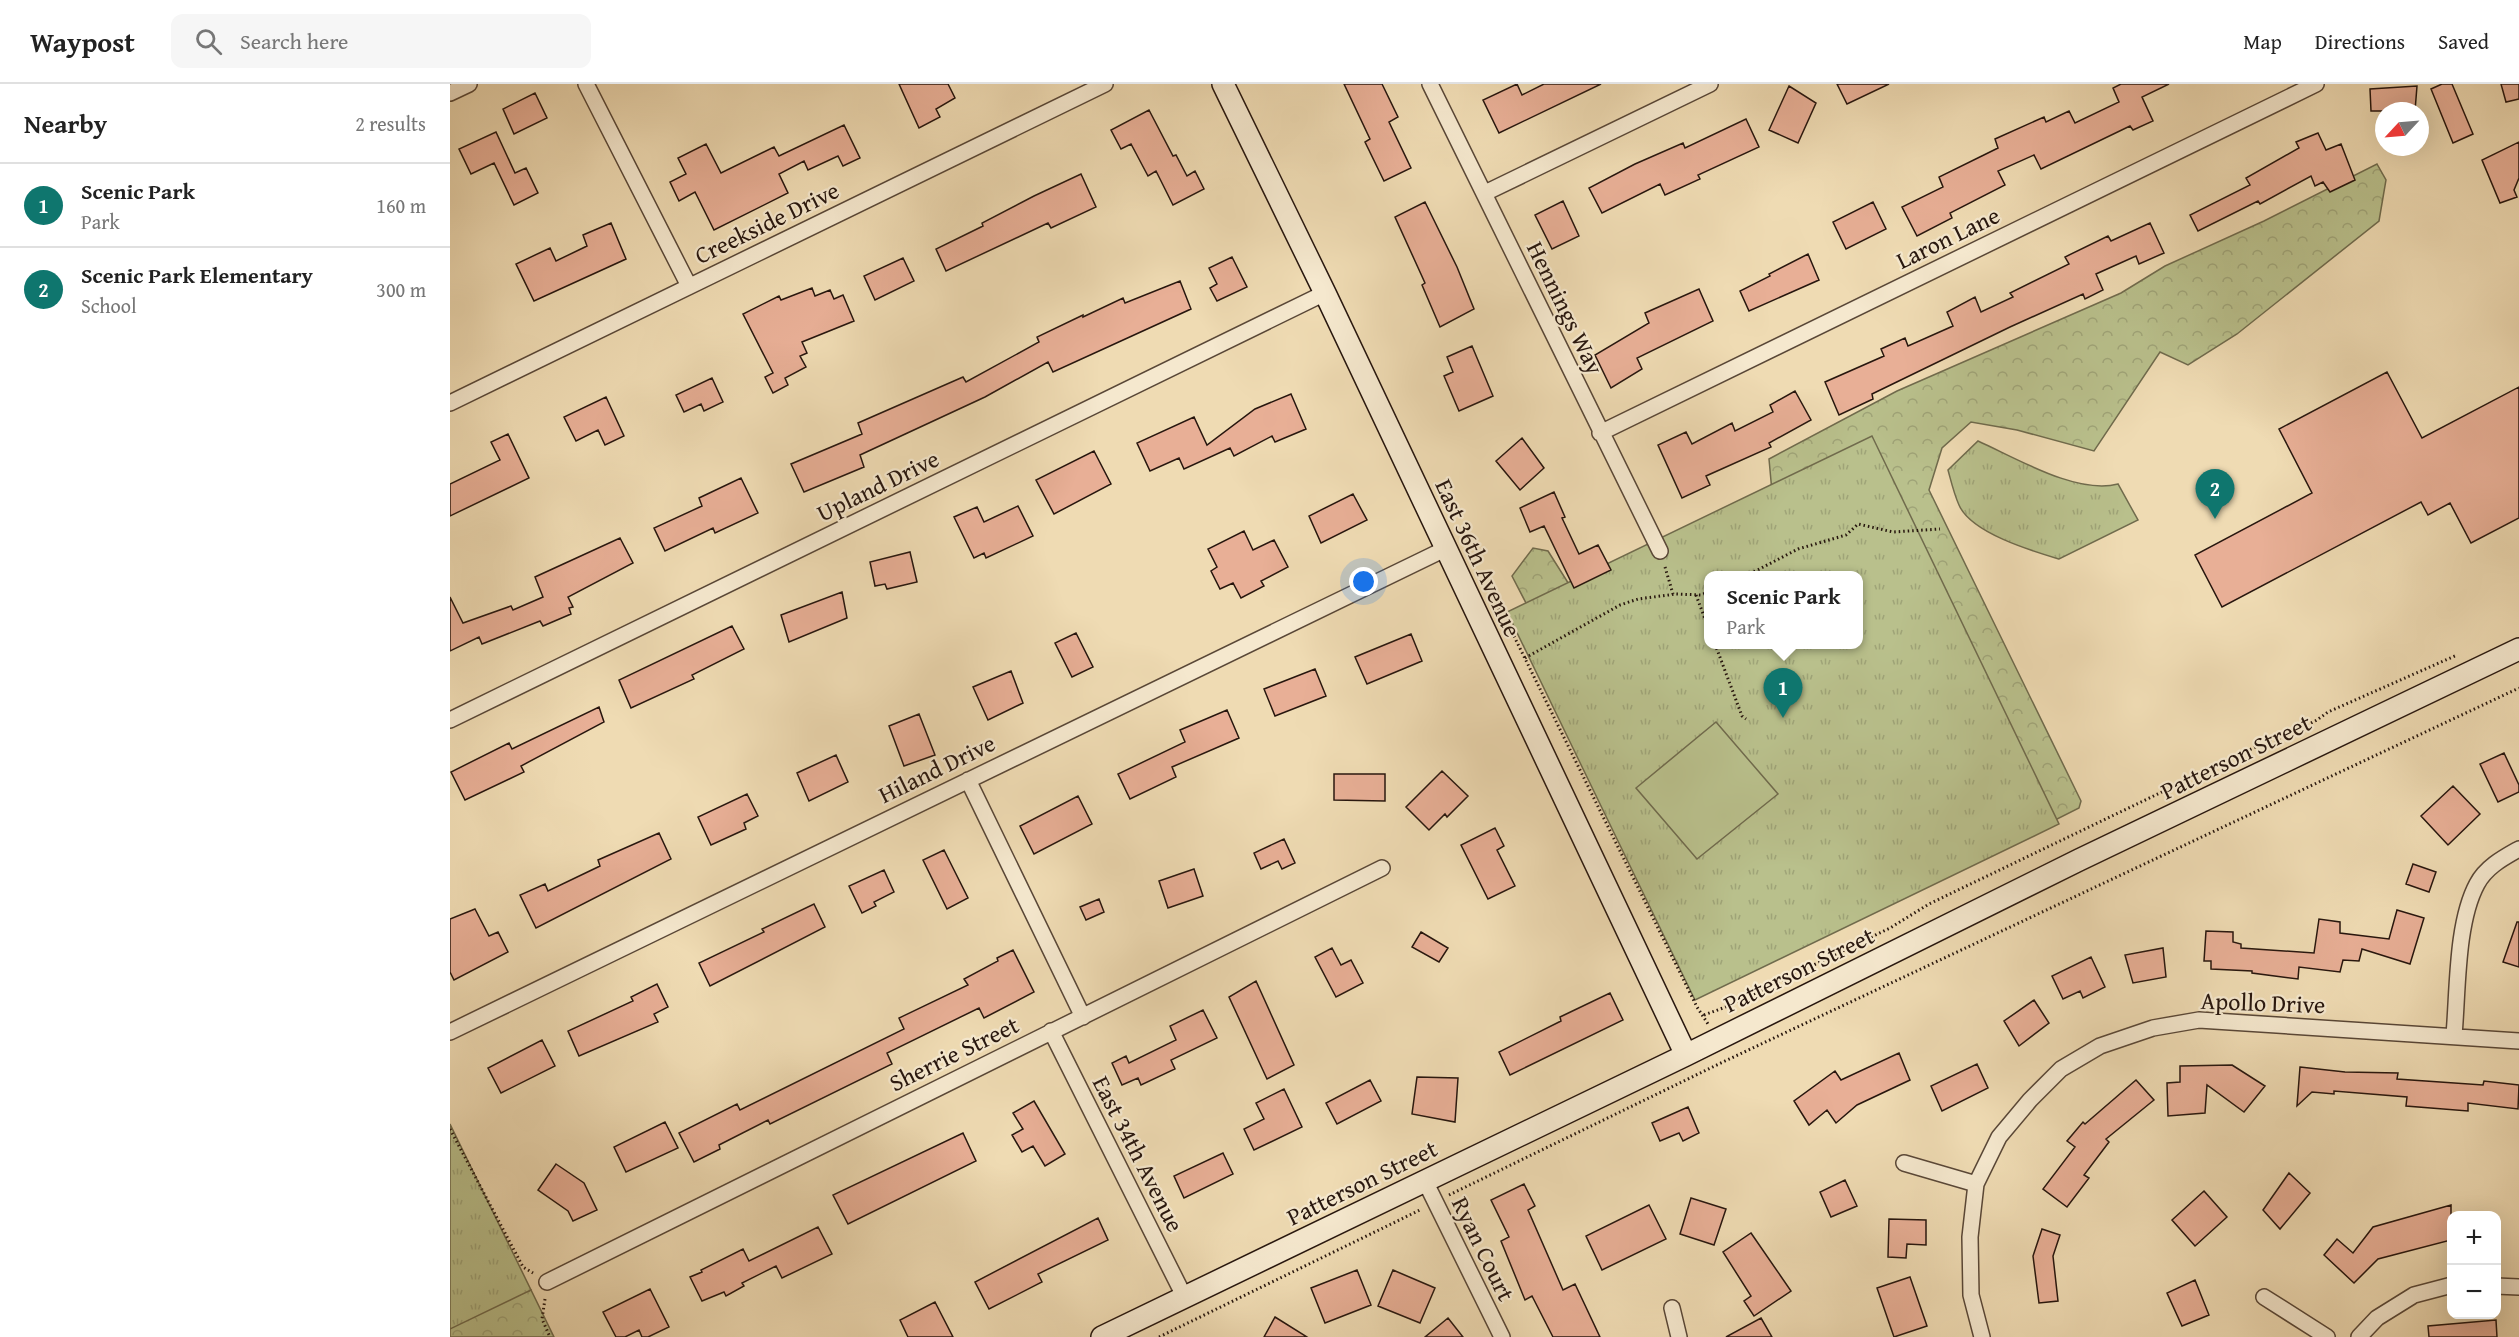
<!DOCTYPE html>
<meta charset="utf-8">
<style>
:root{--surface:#fff;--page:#f6f6f6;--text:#222;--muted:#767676;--line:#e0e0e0;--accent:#0f766e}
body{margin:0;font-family:"Gentium Book Plus",serif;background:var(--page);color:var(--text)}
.controls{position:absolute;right:18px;bottom:18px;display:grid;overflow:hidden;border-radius:12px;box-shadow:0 6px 24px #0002}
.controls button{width:54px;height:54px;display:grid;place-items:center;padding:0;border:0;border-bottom:2px solid var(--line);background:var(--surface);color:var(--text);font:30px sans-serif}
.compass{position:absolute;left:1925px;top:18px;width:54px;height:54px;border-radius:50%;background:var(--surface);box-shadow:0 6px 24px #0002;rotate:244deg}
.you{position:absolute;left:914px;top:498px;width:21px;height:21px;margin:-15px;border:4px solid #fff;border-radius:50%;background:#1a73e8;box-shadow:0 0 0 9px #1a73e833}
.badge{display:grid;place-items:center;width:39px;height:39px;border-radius:50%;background:var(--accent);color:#fff;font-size:20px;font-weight:700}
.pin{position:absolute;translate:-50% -50px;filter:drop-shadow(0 2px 3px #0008)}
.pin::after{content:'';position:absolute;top:32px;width:21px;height:18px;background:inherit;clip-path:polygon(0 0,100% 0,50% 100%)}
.popup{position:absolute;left:1254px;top:487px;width:159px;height:78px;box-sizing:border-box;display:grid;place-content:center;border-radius:12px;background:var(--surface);filter:drop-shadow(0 2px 4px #0005);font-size:20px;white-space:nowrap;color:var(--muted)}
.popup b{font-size:22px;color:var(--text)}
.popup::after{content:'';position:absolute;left:50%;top:100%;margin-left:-12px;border:12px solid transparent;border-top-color:var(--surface)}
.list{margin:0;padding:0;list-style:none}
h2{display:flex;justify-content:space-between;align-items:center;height:78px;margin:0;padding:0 24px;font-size:26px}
h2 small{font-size:20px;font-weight:400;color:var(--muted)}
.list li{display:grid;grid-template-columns:39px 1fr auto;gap:18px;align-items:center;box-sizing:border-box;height:84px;padding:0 24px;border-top:2px solid var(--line)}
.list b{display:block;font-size:22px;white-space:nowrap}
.list p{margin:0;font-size:20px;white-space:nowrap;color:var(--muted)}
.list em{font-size:20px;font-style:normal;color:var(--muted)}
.icon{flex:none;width:33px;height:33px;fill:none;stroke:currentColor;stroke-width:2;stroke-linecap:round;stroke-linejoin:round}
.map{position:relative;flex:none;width:2069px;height:1253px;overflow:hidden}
header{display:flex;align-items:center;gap:36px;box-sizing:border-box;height:84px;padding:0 30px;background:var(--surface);border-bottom:2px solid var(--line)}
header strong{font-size:28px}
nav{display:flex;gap:33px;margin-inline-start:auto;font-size:21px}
.search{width:420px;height:54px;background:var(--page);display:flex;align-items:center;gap:15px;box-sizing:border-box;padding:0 21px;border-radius:12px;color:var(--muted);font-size:22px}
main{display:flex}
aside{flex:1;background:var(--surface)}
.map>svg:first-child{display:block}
</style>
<header>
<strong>Waypost</strong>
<div class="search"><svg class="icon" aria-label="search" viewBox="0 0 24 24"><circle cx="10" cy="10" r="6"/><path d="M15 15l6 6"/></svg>Search here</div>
<nav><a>Map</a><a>Directions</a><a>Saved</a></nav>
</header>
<main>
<aside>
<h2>Nearby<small>2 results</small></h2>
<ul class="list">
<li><span class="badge">1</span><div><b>Scenic Park</b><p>Park</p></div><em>160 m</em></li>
<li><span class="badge">2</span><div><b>Scenic Park Elementary</b><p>School</p></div><em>300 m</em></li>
</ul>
</aside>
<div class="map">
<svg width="2069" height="1253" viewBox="0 0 2069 1253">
<defs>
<pattern id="forest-crowns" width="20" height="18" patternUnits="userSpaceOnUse" patternTransform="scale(1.5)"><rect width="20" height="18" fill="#b9c08c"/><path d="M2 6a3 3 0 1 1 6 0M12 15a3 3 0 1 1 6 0" fill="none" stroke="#9fa478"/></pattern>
<pattern id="park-tufts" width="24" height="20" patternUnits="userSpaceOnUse" patternTransform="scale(1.5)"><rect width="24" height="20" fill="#b9c08c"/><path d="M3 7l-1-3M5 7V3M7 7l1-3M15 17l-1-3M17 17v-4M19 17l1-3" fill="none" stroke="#9fa478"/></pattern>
</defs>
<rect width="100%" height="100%" fill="#efdbb3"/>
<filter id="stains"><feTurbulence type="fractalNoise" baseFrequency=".00333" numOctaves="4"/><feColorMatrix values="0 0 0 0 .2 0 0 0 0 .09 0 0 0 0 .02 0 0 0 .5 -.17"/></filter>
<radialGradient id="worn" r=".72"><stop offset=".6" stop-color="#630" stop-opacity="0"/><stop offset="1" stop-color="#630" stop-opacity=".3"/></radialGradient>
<path fill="url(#forest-crowns)" stroke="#706b4d" stroke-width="1.5" fill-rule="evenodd" d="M1927 80 1936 96 1929 137 1787 250 1738 281 1710 268 1644 367 1567 346 1521 338 1492 364 1479 406 1631 717 1629 724 1502 788 1160 681 1062 492 1083 464 1098 467 1127 513 1323 419 1319 375 1447 307 1671 209 1715 182 1814 137ZM1258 492H1408V560H1258Z
M0 1065 69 1211 81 1206 104 1253H0Z"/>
<path fill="url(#park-tufts)" stroke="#706b4d" stroke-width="1.5" fill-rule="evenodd" d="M1422 352 1609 740 1245 916 1057 528ZM1258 492H1408V560H1258Z
M1528 357C1566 374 1627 411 1668 400L1688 436 1609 475C1582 467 1521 449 1509 421 1504 410 1501 397 1498 386Z
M0 1040 81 1206 0 1245Z"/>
<path fill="#b9c08c" stroke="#706b4d" stroke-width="1.5" d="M1266 638 1328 710 1247 775 1186 704Z"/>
<path fill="#e8af96" stroke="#27160e" stroke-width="1.5" d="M449 0H498L505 14 486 25 490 33 469 44Z
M894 0H932L948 33 939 38 961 84 934 97 915 58 920 55Z
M1067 0 1072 11 1094 0H1151L1049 49 1033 16Z
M1387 0H1439L1397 20Z
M1671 0H1719L1692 13 1703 37 1683 46 1680 42 1591 85 1584 71 1548 87 1555 101 1500 129 1502 134 1467 152 1452 123 1493 103 1489 93 1548 64 1545 55 1594 33 1596 38 1619 27 1625 39 1669 18 1663 4Z
M1992 0H2002L2023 50 2003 59 1981 5Z
M2051 0H2069V15L2056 18Z
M1339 2 1366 19 1348 59 1319 46Z
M1967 2 1965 27H1921L1920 5Z
M85 9 97 34 64 50 53 25Z
M699 26 723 72 726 71 737 92 745 87 754 105 723 121 706 87 698 92 681 60 671 65 661 46Z
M1296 35 1309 63 1248 91 1250 95 1215 111 1210 100 1152 129 1139 104 1185 80 1233 59 1235 64Z
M394 41 410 74 393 82 388 72 358 86 354 77 329 90 338 109 264 146 245 108 229 117 220 98 236 90 228 74 256 60 271 89 324 63 329 72Z
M46 48 65 89 76 84 88 109 64 121 44 79 21 90 9 65Z
M1868 49 1876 66 1891 60 1905 96 1880 108 1873 98 1865 102 1861 92 1810 120 1808 117 1748 147 1740 131 1800 101 1796 94 1849 64 1846 58Z
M2069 58V94L2064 106 2067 113 2050 119 2032 76Z
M631 90 646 123 601 144 598 139 496 187 486 165 533 142 532 139 584 112Z
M1113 117 1129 152 1102 165 1085 131Z
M975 118 1007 183 1024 225 990 243 972 201 975 199 945 133Z
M1423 118 1436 145 1396 165 1383 138Z
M161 139 176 175 84 217 66 180 100 164 106 177 137 162 133 151Z
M1700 139 1714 169 1689 180 1686 172 1646 190 1653 206 1635 215 1633 210 1560 243 1422 310 1423 315 1389 331 1375 298 1434 272 1431 265 1455 254 1458 262 1503 242 1497 228 1525 213 1531 228 1563 213 1560 209 1619 180 1615 173 1658 152 1661 157Z
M1358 170 1369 196 1299 227 1290 207 1320 192 1319 190Z
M782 173 797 203 767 217 760 204 767 200 759 184Z
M453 174 464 197 425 216 414 192Z
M730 197 741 225 603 288 598 278 535 313 410 371 414 383 354 408 341 380 412 350 408 339 513 293 516 298 589 258 587 253 633 231V233L673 214 675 219Z
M362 204 365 212 380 206 384 215 393 211 404 237 352 258 357 269 350 272 356 283 335 294 338 301 323 309 315 293 323 289 293 230 329 212 331 216Z
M1249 205 1263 237 1187 274 1192 285 1161 304 1145 271 1199 239 1195 229Z
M1022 262 1043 312 1009 327 994 292 1003 288 997 273Z
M1937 288 1972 354 2069 303V434L2021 459 2000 419 1978 431 1971 418 1772 523 1745 471 1862 409 1829 345Z
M262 294 273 318 254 327 251 320 234 328 226 311Z
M1345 307 1361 336 1319 359 1321 363 1256 392 1260 401 1232 414 1208 361 1236 348 1242 360 1282 339 1285 347 1323 328 1320 321Z
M841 310 856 345 825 358 822 352 784 372 780 364 734 385 729 374 700 387 687 359 744 333 757 361 805 325Z
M156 313 174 352 155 361 148 346 126 357 114 333Z
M58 350 79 394 0 432V400L50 376 41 358Z
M1072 354 1094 384 1070 406 1046 377Z
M644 367 661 400 604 430 586 396Z
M291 394 308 429 265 449 263 444 215 467 204 444 252 422 249 414Z
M1104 408 1115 433 1112 434 1129 470 1148 461 1161 486 1124 504 1094 442 1080 448 1070 424Z
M903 410 917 436 871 459 859 432Z
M568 422 583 452 536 474 534 469 524 474 504 433 527 423 534 438Z
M794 447 803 466 824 456 838 483 811 497 814 502 791 514 783 499 770 505 761 487 767 483 758 465Z
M170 454 183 479 118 513 123 523 119 524 121 530 93 542 90 537 32 560 29 553 0 567V513L13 539 61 522 63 526 93 513 85 493Z
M460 468 467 498 437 505 435 500 425 502 420 478Z
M392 508 397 534 339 558 331 531Z
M282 542 294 565 242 591 244 595 181 624 169 596Z
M626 549 643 583 622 593 605 559Z
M961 550 972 577 917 600 905 573Z
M865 585 876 612 825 632 814 605Z
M561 587 573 619 538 636 523 603Z
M149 623 154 638 71 682 74 688 15 716 1 688 59 659 62 665Z
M777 626 789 654 722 683 726 693 680 715 668 690 735 658 730 646Z
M469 630 485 671 454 682 439 642Z
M2054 669 2069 701V708L2048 718 2030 680Z
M386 671 398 698 359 717 347 689Z
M992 687 1018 712 997 733 995 730 979 746 956 723Z
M884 690H935V717L884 716Z
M2003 702 2030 730 1998 761 1971 732Z
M297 710 308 732 294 739 296 745 261 761 248 733Z
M628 712 642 740 584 770 570 742Z
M1045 744 1054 762 1047 766 1065 802 1038 815 1011 761Z
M209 749 221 775 86 844 70 811 95 800 98 807 150 782 148 776Z
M834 755 845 779 832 785 828 777 811 785 804 769Z
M494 766 518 814 497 825 473 776Z
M1963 780 1986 788 1979 808 1956 800Z
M744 785 753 812 718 824 709 797Z
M434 786 444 808 424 818 426 822 412 829 399 802Z
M649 815 654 828 636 836 630 823Z
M364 820 375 843 260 902 249 879 314 848 312 845Z
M25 825 39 852 48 848 58 868 4 896 0 888V835Z
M1947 826 1974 834 1960 880 1912 865 1909 877 1893 876 1890 888 1849 883 1848 895 1802 889V887L1761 885V877H1754L1756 847 1783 848V858L1791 860V864L1864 869 1869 835 1890 838V849L1939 855Z
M2067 838H2069V883L2053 878Z
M971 848 998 864 989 878 962 863Z
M882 864 891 881 901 876 913 899 886 913 865 873Z
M1713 864 1716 893 1683 899 1675 871Z
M563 866 584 908 534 934 529 924 437 969 442 980 320 1040 318 1036 269 1061 270 1065 244 1078 229 1049 287 1020 290 1026 454 945 449 934 518 901 514 895 548 877 547 874Z
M1641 873 1655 903 1633 914 1630 907 1613 915 1602 892Z
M806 897 844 981 817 995 779 913Z
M207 900 218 923 204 930 208 938 129 972 118 947 183 917 181 913Z
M1160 909 1173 936 1060 991 1049 968 1111 937 1110 933Z
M1584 916 1599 939 1569 962 1554 937Z
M753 926 767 954 721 976 725 985 691 1001 688 994 672 1001 662 979 676 972 679 979 726 956 720 942Z
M92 956 105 982 51 1009 38 984Z
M1449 969 1460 996 1407 1021 1386 1039 1377 1026 1359 1041 1344 1017 1385 987 1391 996Z
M1527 980 1538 1004 1492 1027 1481 1002Z
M1782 981 1815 1002 1794 1028 1757 1001 1755 1029 1718 1032 1717 999 1730 998V982Z
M1850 983 1895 988 1948 989 1947 995 2033 1001 2034 997 2069 1001 2068 1025 2018 1019V1027L1956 1022 1957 1013 1884 1007V1010L1862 1008 1847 1022Z
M967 993 1008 994 1005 1038 962 1030Z
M920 996 931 1017 887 1040 876 1019Z
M1686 996 1704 1016 1656 1055 1659 1058 1634 1091 1639 1094 1617 1123 1593 1105 1625 1063 1617 1057 1633 1038 1635 1040Z
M834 1005 852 1043 804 1066 794 1045 814 1035 806 1019Z
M584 1017 615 1070 595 1082 583 1062 572 1068 562 1051 573 1045 563 1029Z
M1238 1023 1249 1049 1233 1057 1229 1049 1210 1057 1202 1039Z
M215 1038 228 1064 176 1088 164 1063Z
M513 1049 526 1077 398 1140 383 1111Z
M773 1069 783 1090 734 1114 724 1092Z
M106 1080 134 1099 147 1126 123 1137 118 1127 88 1106Z
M1839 1089 1860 1109 1830 1145 1813 1126Z
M1395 1096 1407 1122 1381 1133 1370 1108Z
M1074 1100 1085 1122 1078 1126 1113 1206 1125 1200 1150 1253H1103L1082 1212 1075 1216 1051 1157 1059 1153 1041 1116Z
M1754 1107 1777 1133 1745 1162 1722 1136Z
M1241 1114 1276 1125 1264 1161 1230 1150Z
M1199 1121 1216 1155 1152 1186 1136 1152Z
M2001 1121V1156L1928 1175 1904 1199 1874 1171 1887 1155 1903 1169 1923 1143Z
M648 1134 658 1156 588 1190 592 1198 539 1225 525 1198Z
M1439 1135 1476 1136V1161L1457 1160 1456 1174 1438 1173Z
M368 1143 382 1170 332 1194 326 1182 292 1199 294 1202 276 1212 274 1208 252 1217 240 1193 252 1188 251 1186 293 1165 299 1177Z
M1592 1145 1610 1151 1603 1172 1608 1217 1589 1219 1583 1172Z
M1301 1149 1341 1207 1304 1232 1294 1217 1301 1212 1273 1168Z
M907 1186 921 1221 875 1239 861 1204Z
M943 1186 985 1204 970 1239 928 1222Z
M1460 1193 1477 1242 1444 1253 1427 1204Z
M1745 1196 1759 1231 1732 1242 1717 1209Z
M200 1205 219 1243 198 1253H192L189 1246 175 1253H166L153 1228Z
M485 1218 503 1253H458L450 1236Z
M825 1233 857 1253H814Z
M998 1234 1013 1253H975Z
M1311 1234 1322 1253H1276Z
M2046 1236 2047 1253H1979L1978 1242Z"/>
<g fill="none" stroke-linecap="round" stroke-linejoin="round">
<g stroke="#594737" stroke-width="18">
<path id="street" d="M136 0 239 202
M980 0 1210 467
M0 9 19 0
M1035 109 1260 0
M0 319 655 0
M1150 349 1866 0
M0 636 875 209
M518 696 633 933
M601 947 735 1214
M0 948 995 465
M2004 951C2008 907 2006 839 2027 800 2036 783 2053 774 2069 765
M1454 1079 1526 1100
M975 1097 1052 1253
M97 1198 932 784
M2046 1202 2069 1203
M1814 1213 1877 1253
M1222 1224 1229 1253
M1532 1253 1521 1211 1520 1153 1526 1100 1549 1053 1580 1016 1611 985 1650 962 1703 944 1749 936 2069 957
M1909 1253 1927 1234 1964 1211 2002 1201"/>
</g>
<g stroke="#27160e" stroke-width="24">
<path id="secondary" d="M773 0 875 209 1236 971
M652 1253 1236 971 1629 776 2069 565"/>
</g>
<path stroke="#27160e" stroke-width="3" stroke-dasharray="1.5 3" stroke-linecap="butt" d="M1215 483 1223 510
M1296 492 1348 465 1396 451 1408 440 1443 448 1490 445
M1246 511 1258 543
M1046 521 1055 534 1247 923 1258 940
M1265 560 1292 632 1296 635
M1075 574 1170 521 1188 515 1226 510 1251 511 1258 508
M1254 931 1281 921 1440 844 1479 820 1820 656 1825 657 1867 636 1878 628 2007 571
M0 1045 73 1183 83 1189
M999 1111 1275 977 2069 604
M95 1215 92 1235 100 1253
M709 1253 972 1125"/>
<use href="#street" stroke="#f5e8ce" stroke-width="15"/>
<use href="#secondary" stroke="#f5e8ce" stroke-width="21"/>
</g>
<g text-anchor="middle" stroke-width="4.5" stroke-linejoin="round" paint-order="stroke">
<g font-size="24" fill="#27160e" stroke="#f5e8ce">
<text transform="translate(317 139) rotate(-26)" y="8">Creekside Drive</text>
<text transform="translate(1498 154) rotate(-26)" y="8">Laron Lane</text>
<text transform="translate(1115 224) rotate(64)" y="8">Hennings Way</text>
<text transform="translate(428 402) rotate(-26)" y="8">Upland Drive</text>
<text transform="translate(1028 474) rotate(65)" y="8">East 36th Avenue</text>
<text transform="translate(1786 673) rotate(-26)" y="8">Patterson Street</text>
<text transform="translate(487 685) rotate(-26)" y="8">Hiland Drive</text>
<text transform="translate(1349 886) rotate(-26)" y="8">Patterson Street</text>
<text transform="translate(1813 919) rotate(2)" y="8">Apollo Drive</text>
<text transform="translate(504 970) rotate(-26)" y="8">Sherrie Street</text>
<text transform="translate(688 1070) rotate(63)" y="8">East 34th Avenue</text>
<text transform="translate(912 1099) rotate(-26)" y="8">Patterson Street</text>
<text transform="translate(1033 1165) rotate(64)" y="8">Ryan Court</text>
</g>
</g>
<rect width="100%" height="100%" filter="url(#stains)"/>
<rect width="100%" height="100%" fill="url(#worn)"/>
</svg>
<div class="controls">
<button>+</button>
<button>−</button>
</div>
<svg class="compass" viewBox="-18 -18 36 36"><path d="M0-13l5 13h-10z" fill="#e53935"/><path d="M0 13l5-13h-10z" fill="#767676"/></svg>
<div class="you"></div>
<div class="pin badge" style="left:1333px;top:634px">1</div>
<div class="popup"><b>Scenic Park</b>Park</div>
<div class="pin badge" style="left:1765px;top:435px">2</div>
</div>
</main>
